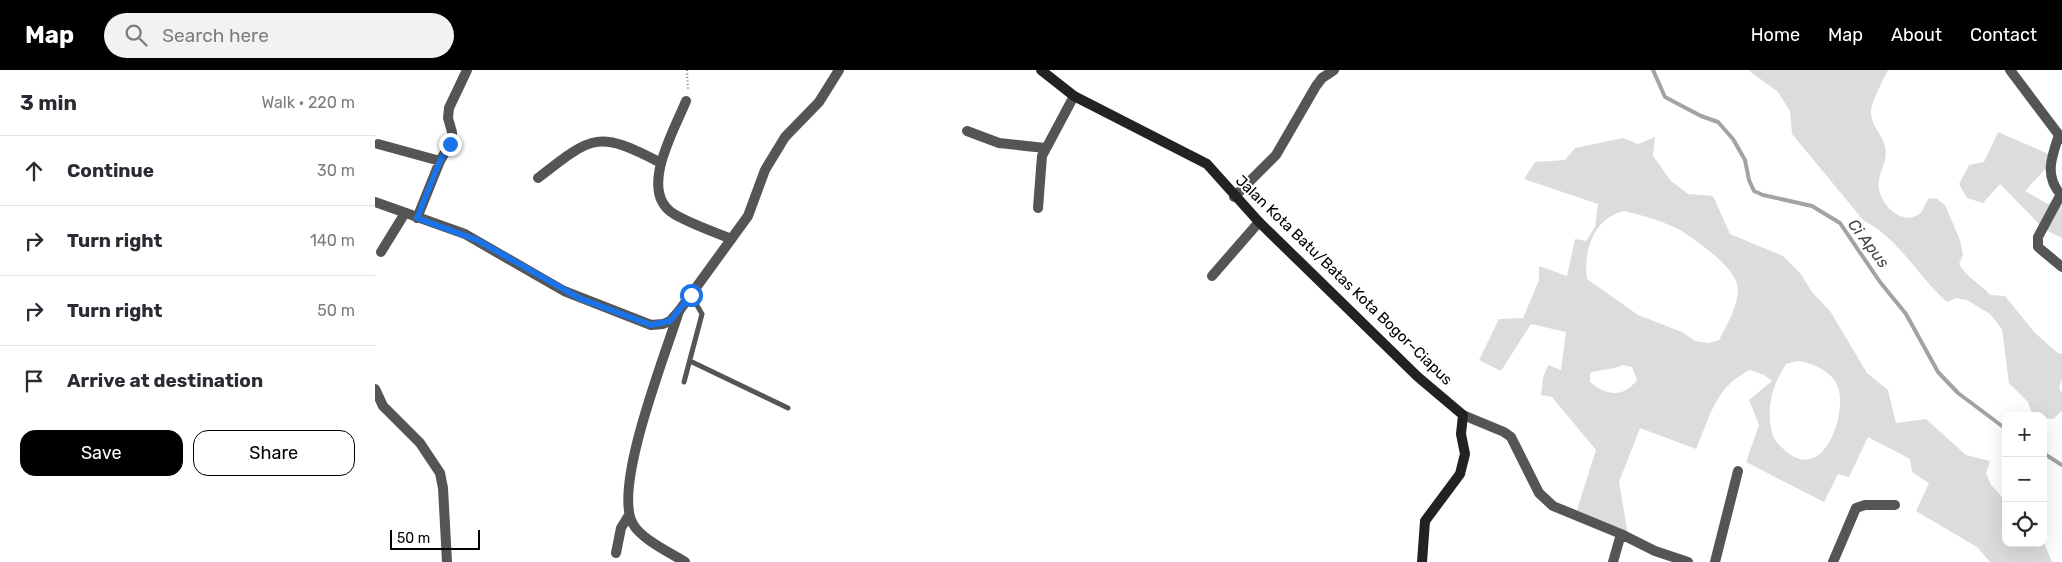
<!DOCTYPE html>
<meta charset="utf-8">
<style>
:root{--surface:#fff;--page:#f2f2f3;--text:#2b2b33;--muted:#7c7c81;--line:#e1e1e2;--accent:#000}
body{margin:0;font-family:Rubik,sans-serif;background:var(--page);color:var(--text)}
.controls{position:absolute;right:15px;bottom:15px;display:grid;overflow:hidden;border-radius:10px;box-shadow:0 5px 20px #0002}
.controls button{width:45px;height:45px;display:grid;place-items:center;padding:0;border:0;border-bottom:1px solid var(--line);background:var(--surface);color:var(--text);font:25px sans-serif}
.scale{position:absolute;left:15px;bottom:12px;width:90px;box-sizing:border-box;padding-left:5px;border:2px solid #000;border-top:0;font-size:14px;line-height:18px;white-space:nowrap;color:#000;-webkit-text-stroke:4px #fff;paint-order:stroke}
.stop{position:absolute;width:15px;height:15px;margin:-11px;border:4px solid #1a73e8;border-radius:50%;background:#fff}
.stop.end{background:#1a73e8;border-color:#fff;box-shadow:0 1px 5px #0008}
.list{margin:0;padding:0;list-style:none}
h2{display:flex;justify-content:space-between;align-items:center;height:65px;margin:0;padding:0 20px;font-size:21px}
h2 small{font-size:16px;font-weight:400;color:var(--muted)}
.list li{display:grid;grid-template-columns:32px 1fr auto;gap:15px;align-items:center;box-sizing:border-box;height:70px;padding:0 20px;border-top:1px solid var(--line)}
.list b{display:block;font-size:19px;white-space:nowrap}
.list em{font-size:16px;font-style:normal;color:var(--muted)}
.actions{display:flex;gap:10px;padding:15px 20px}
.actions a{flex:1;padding:11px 0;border:1px solid var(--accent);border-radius:15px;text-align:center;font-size:18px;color:var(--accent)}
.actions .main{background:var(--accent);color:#fff}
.icon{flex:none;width:28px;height:28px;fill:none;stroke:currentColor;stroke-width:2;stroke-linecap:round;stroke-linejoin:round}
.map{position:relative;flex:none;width:1687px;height:492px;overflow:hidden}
header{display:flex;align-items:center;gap:30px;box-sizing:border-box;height:70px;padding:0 25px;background:var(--accent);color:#fff}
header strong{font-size:24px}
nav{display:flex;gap:28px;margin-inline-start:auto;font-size:18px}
.search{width:350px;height:45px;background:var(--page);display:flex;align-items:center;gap:12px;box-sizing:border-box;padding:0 18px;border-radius:28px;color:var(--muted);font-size:19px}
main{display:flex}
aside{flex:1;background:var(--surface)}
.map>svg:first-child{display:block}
</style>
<header>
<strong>Map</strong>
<div class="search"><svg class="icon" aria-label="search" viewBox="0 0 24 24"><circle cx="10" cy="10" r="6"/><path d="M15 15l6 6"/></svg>Search here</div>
<nav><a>Home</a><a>Map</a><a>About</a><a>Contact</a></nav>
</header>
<main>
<aside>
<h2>3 min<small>Walk · 220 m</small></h2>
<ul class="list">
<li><svg class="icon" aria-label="ahead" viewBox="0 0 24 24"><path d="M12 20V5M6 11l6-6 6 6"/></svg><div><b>Continue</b></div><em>30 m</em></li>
<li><svg class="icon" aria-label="right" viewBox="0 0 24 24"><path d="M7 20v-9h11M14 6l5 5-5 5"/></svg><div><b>Turn right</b></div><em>140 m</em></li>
<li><svg class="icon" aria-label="right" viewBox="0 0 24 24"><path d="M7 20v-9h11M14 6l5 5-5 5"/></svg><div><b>Turn right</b></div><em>50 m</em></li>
<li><svg class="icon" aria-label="arrive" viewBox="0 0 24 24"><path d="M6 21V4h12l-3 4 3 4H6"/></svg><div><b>Arrive at destination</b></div></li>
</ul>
<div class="actions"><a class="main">Save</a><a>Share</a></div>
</aside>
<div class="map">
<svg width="1687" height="492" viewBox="0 0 1687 492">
<rect width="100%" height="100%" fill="#fff"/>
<path fill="#dcdcdc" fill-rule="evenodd" d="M1373 0H1513C1508 10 1496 33 1496 42 1496 57 1508 64 1510 77 1513 90 1506 98 1504 110 1500 129 1525 158 1544 144 1549 141 1550 133 1554 128L1562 129 1570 135 1585 170 1588 185 1584 194C1593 209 1604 212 1615 225L1630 226 1660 263 1683 283 1687 284V309L1684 318 1687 323V341L1678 349 1668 348V346H1662L1656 341 1653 332 1634 313 1627 259 1615 244 1592 230 1581 228 1572 232C1544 208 1522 166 1489 151L1417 64 1415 41 1403 22Z
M1623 62 1676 85 1673 96 1650 121 1673 134 1687 126V168L1669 159 1625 114 1608 133 1592 128 1584 114 1594 95 1609 92Z
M1280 67 1278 86 1296 111 1313 124 1338 126 1355 164 1408 186 1426 204 1437 222 1455 241 1492 303 1513 320 1521 353 1551 349 1591 385 1615 391 1611 403 1616 415 1631 431V473H1668V470L1677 492H1615L1602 477 1541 441 1554 413 1537 402 1535 389 1493 367 1474 407 1463 404 1449 432 1371 392 1384 355 1374 330 1397 311 1389 305 1375 300C1340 317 1336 345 1321 379L1265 358 1244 412 1253 465 1202 440 1221 380 1177 327 1166 325 1168 308 1173 295 1186 300 1191 262 1156 254 1126 301 1104 290 1124 249 1148 248 1164 210V196L1192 206 1200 169 1211 171 1220 157 1223 134 1149 109 1160 92 1190 90 1200 78 1248 68 1263 74ZM1250 141C1268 146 1288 151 1305 160 1321 170 1363 199 1363 219 1363 236 1352 255 1344 270L1334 273 1320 271 1307 262 1263 245 1212 209C1208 180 1219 147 1250 141ZM1423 291C1438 293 1457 301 1463 317 1472 343 1450 411 1413 383 1407 378 1399 371 1397 363 1391 337 1397 316 1411 294ZM1248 295 1257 297 1262 310C1248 328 1232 326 1215 312V303C1226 299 1237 300 1248 295Z"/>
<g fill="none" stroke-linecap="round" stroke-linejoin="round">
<path stroke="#a3a3a3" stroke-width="4" d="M1278 0 1290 27 1326 46 1343 52 1358 69 1370 90 1374 110 1379 121 1388 125 1437 136 1465 153 1505 212 1531 244 1563 302 1583 323 1631 359
M1668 383 1687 395"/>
<path stroke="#777" stroke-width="2" stroke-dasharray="1 2.5" stroke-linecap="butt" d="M312 0 313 21"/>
<path stroke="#555" stroke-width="5" d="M315 291 413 338
M309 312 327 244 316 225"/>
<path stroke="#555" stroke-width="10" d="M1635 0 1687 69
M311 31C300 59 262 122 299 144 316 154 337 161 356 169
M592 61 624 73 670 78
M1684 65C1676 88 1669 107 1687 126
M3 74 65 91
M163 108C218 65 223 60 286 93
M1686 124 1663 167V177L1687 197
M859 127 901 85 941 16 947 8 959 0
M663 138 667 86 699 26
M42 148 65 91 77 70V62L73 48 74 38 92 0
M6 182 30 143
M837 206 884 152
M304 241C291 283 237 418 258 454 266 469 296 483 310 492
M0 319 8 336 45 373 65 403 68 418 72 492
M1088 345 1129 362 1136 367 1164 423 1178 436 1246 464 1280 481 1313 492
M241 483 246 458 254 445
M1238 492 1246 464
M1340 492 1363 401
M1458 492 1481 438 1490 435H1520"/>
<path stroke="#555" stroke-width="10" d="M0 132 90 164 189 221 276 255 288 254 295 251 304 241 373 146 390 100 410 67 444 32 464 0"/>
<path stroke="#222" stroke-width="10" d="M666 0 699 26 832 94 884 152 1043 307 1088 345 1086 364 1090 384 1085 404 1050 451 1047 492"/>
</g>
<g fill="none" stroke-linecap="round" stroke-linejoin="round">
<path stroke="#1a73e8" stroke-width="6" d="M75 74 65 91 42 148 102 170 204 228 276 255 295 251 316 225"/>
</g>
<g text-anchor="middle" stroke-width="4" stroke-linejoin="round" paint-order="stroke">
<g font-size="15" fill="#000" stroke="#fff">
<text transform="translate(969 210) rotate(44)" y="5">Jalan Kota Batu/Batas Kota Bogor–Ciapus</text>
</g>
<g font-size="16" font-style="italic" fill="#444" stroke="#fff">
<text transform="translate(1494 173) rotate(53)" y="6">Ci Apus</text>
</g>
</g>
</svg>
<div class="controls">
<button>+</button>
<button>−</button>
<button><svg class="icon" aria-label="locate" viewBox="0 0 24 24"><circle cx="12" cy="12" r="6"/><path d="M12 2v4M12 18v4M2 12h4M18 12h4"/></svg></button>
</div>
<div class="scale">50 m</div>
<div class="stop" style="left:316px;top:225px"></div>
<div class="stop end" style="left:75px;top:74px"></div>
</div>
</main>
